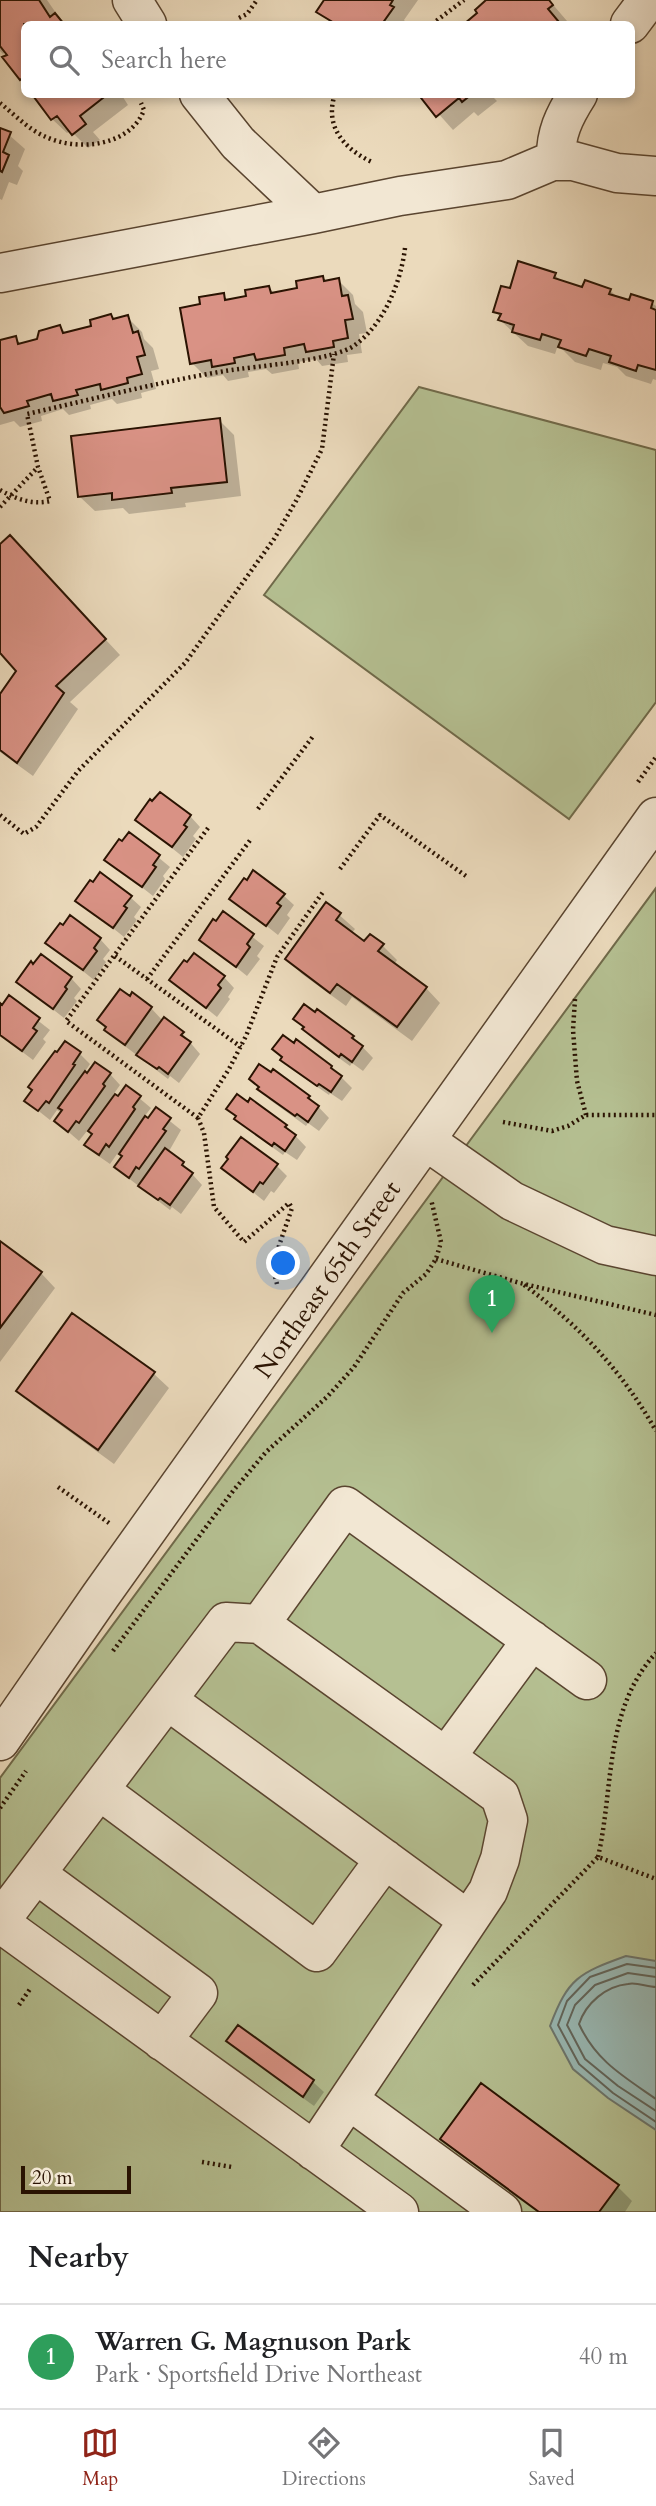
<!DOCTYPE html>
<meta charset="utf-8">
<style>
:root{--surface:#fff;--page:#f2f2f2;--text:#202124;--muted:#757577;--line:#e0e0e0;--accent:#8f2418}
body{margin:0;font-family:Cardo,serif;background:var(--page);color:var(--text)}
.scale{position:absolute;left:21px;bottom:18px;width:110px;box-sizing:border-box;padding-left:7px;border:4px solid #2a1302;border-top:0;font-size:19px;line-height:24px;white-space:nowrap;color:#2a1302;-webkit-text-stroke:5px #f2e7d3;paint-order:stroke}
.you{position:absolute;left:284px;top:1264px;width:24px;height:24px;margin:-18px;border:5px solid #fff;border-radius:50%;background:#1a73e8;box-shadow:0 0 0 10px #1a73e833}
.badge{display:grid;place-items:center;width:46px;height:46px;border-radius:50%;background:var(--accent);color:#fff;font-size:23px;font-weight:700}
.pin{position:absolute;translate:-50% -58px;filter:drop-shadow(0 2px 4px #0008)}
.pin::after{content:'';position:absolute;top:37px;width:24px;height:21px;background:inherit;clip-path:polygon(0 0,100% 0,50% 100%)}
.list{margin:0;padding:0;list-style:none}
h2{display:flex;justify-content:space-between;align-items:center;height:91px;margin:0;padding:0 28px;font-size:30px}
h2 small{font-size:23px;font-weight:400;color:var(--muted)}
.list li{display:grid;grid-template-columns:46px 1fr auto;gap:21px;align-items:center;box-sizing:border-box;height:105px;padding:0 28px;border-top:2px solid var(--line)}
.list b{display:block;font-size:26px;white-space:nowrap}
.list p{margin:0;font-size:23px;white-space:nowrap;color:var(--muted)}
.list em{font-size:23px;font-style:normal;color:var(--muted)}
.icon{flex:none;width:38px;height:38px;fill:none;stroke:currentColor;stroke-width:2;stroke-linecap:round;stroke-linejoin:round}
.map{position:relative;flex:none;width:656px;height:2212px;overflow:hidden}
.search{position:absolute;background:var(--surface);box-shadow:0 4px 10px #0003;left:21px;right:21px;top:21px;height:77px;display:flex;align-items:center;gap:18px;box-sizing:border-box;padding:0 24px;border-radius:10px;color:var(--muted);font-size:26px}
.sheet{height:196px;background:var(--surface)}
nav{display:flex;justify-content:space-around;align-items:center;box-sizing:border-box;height:98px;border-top:2px solid var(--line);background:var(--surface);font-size:19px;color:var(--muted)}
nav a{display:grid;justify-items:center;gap:4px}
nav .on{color:var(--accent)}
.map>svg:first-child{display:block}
</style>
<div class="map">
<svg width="656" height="2212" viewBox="0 0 656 2212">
<rect width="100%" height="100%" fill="#ebdabc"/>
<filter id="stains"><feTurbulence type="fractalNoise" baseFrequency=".00286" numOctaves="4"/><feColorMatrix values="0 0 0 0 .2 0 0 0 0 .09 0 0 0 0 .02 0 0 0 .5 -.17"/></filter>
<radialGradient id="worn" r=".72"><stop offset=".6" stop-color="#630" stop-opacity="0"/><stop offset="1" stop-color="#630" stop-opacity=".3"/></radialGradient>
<path fill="#b5c092" stroke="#706a4a" stroke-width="2" d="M419 387 656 450V702L569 819 264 595Z
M656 888V2212H0V1778Z"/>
<path fill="#99bab6" stroke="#6d776e" stroke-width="2" d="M626 1956 656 1961V2130L608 2098 573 2069 550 2026C568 1978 579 1973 626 1956Z"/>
<path fill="#0003" d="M0 0H47L56 13 54 14 64 24H24V82L6 51 3 54 0 51Z
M326 0H418L404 20 407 24H332L319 11Z
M489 0H549L567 21 562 24H466L480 13Z
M37 94H121L128 105 93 132 100 140 88 148 71 131 67 133 52 119Z
M421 94H498L494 98 497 101 478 116 474 112 453 130Z
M0 127 25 149 18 166 23 171 17 185 9 182 2 200 0 199Z
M555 275 563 283 583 289 610 290 618 298 630 302 652 303 656 306V380L653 379 651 384 626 376 617 367 603 363 601 370 575 362 563 350 557 348 555 354 528 346 500 320 501 318 495 311 511 291Z
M322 278 327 282 338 280 353 295 355 304 363 312 367 333 359 334 362 353 347 355 348 362 322 366 316 359 298 362 299 369 272 374 266 369 248 372 249 377 228 381 223 375 207 378 192 363 202 306 223 295 229 301 248 297 269 288 275 294 300 289Z
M111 316 115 320 127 317 142 332 144 339 153 348 159 369 151 371 156 389 141 393 142 398 117 404 112 399 90 405 91 409 69 415 63 409 41 416 42 421 20 427 14 421 0 425V342L15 338 22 345 38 340 60 327 67 334 93 327Z
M219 420 234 435 241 496 185 503 186 507 129 514 123 508 95 511 80 497Z
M0 547 24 552 120 655 70 702 78 709 33 776 0 752V698L18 671 0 651Z
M153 803 190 816 200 827 193 836 196 839 183 857 137 820Z
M130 834 170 867 163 876 165 879 153 896 107 860Z
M283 895 294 905 287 915 290 918 278 935 231 898Z
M130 897 141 907 134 917 137 920 124 937 78 900Z
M327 904 355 929 351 934 365 944 382 945 397 960 394 965 426 988 440 1003 412 1041 352 997 346 1006 302 974 287 959Z
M223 914 264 946 257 956 260 959 247 976 201 939Z
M100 939 110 950 103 959 106 962 94 980 48 943Z
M224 977 234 988 228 997 230 999 217 1017 171 980Z
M71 978 81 989 74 998 77 1001 64 1018 18 982Z
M9 998 50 1030 43 1039 46 1042 33 1060 0 1035V1005L3 1007Z
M151 1008 163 1021 182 1033 200 1054 179 1083 170 1076 168 1079 117 1040 99 1020Z
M295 1019 353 1037 373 1058 363 1071 352 1063 350 1066 314 1040Z
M274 1049 331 1067 352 1088 342 1101 330 1093 329 1095 293 1070Z
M80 1054 90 1064 84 1073 88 1075 110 1074 120 1085 113 1095 118 1099 126 1087 151 1108 144 1117 148 1121 156 1110 181 1130 168 1153 183 1164 202 1185 181 1214 172 1207 170 1210 127 1177 117 1167 123 1158 117 1154 110 1164 97 1155 86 1144 94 1134 91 1131H87L79 1141 56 1121 62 1113 57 1110 50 1120 26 1101Z
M260 1088 309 1097 329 1118 319 1131 308 1123 306 1126 270 1100Z
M250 1101 286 1126 306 1147 297 1160 285 1152 283 1155 247 1129 229 1109 248 1104Z
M276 1165 287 1176 274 1193 271 1191 264 1201 223 1168Z
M0 1243 41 1273 55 1288 0 1362Z
M73 1315 154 1374 169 1388 114 1464 33 1405 19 1390Z
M238 2028 313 2082 324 2092 314 2106 239 2052 229 2041Z
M443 2139 618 2187 632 2201 625 2212H537L457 2153Z"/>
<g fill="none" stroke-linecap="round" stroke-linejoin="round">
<path stroke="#62665c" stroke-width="2" d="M656 1968 627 1964 590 1977 567 2001 558 2025 579 2064 613 2093 656 2122
M656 1977 628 1973 595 1985 575 2005 567 2025 585 2059 618 2086 656 2111
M656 1987C647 1987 637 1982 628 1984 606 1986 586 2003 579 2024 596 2061 623 2076 656 2099"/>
</g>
<path fill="#d99285" stroke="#2a1302" stroke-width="2" d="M0 0H39L50 17 55 13 64 24H24V77L20 80 2 57 7 55 0 46Z
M324 0H393L390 5 394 7 382 24H336L316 12Z
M486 0H549L553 5 548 9 559 22 556 24H464L477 13 475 10Z
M37 94H108L80 116 86 124 72 135 57 116 51 120 34 97Z
M418 94H472L462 102 459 98 436 117Z
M0 128 11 132 3 152 9 155 2 172 0 171Z
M518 261 556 273 554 278 582 287 585 280 611 289 609 294 629 300 631 294 653 301 651 308 656 310V370L638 365 636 371 609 362 611 356 589 349 586 356 558 347 561 340 542 334 540 340 512 332 514 325 498 320 501 314 493 312 501 286 510 288Z
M323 276 324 281 339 278 342 296 348 295 353 319 345 320 348 338 333 341 334 347 306 352 304 344 284 348 285 355 256 360 254 354 234 358 235 363 212 367 211 360 190 364 180 308 200 304 199 297 224 293 225 300 246 296 245 290 269 286 271 293 297 288 296 281Z
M111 314 113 319 128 315 133 333 138 331 145 355 137 357 142 374 127 378 128 383 101 390 100 384 76 390 78 395 53 401 51 394 27 401 29 406 4 413 0 407V340L16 336 18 344 37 339 39 331 60 325 63 333 91 326 90 320Z
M220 418 227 482 171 488 172 493 112 500V493L78 497 71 436Z
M10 535 106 639 56 686 64 693 17 763 0 750V694L16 671 0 653V544Z
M160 792 191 815 184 825 187 827 172 847 135 820 150 799 152 801Z
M129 832 160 855 153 865 156 867 142 887 104 860 119 839 122 841Z
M253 870 285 894 277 903 281 906 266 926 229 899 244 878 247 880Z
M100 872 132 896 124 906 127 908 113 928 75 901 90 880 93 882Z
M326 902 341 913 336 920 364 941 370 934 384 944 378 951 427 987 397 1027 337 984 330 993 285 959Z
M223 911 254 934 247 944 250 947 236 967 199 940 213 919 216 921Z
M70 915 101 938 94 948 97 951 83 970 45 943 60 923 63 925Z
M194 953 225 976 218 985 221 988 206 1008 169 980 184 960 187 962Z
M41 954 72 977 65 987 67 989 53 1009 16 982 31 961 33 964Z
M120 989 130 996 132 992 152 1007 125 1045 104 1030 106 1027 97 1020Z
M9 995 40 1018 33 1028 37 1031 22 1051 0 1035V1003L2 1005Z
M304 1004 315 1012 317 1009 354 1036 352 1038 363 1046 352 1062 341 1054 339 1057 302 1029 304 1027 293 1019Z
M164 1017 184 1032 181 1035 191 1042 168 1074 159 1067 157 1069 136 1055Z
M283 1035 294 1043 296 1039 332 1066 331 1068 342 1076 331 1092 319 1084 317 1086 280 1060 282 1057 272 1049Z
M65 1041 81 1052 73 1064 75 1065 49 1103 46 1101 38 1111 24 1101 32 1090 28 1087 55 1051 57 1052Z
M95 1062 111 1073 103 1084 105 1086 79 1123 76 1121 68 1132 54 1121 62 1110 58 1108 85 1071 87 1073Z
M259 1064 271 1072 273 1069 310 1096 308 1098 319 1106 308 1122 297 1114 295 1116 257 1089 259 1087 249 1079Z
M126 1085 141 1096 133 1107 135 1109 109 1147 106 1144 99 1155 84 1145 92 1134 88 1131 115 1094 118 1096Z
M237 1094 248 1102 250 1098 287 1125 285 1127 296 1135 285 1151 274 1143 272 1146 234 1119 236 1116 226 1109Z
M156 1107 171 1118 163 1129 166 1131 139 1169 136 1167 129 1178 114 1167 122 1156 119 1154 145 1116 148 1118Z
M241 1137 278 1164 263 1184 260 1182 253 1192 221 1168 228 1159 226 1157Z
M165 1148 184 1162 182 1165 193 1173 170 1205 160 1198 158 1200 138 1186Z
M0 1241 42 1272 0 1328Z
M72 1313 155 1372 98 1450 16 1391Z
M238 2025 314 2080 303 2097 226 2041Z
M481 2083 619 2185 599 2212H539L440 2139Z"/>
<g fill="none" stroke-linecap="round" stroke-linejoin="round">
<g stroke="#5a4530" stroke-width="41">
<path id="minor" d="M132 0 147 24
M630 24 648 0
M199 94 238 143 313 214
M556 161C555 134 564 116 578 94
M0 273 313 214 400 196 507 180 552 161H573L617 173 656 176
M426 1141 512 1201 605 1245 656 1256
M260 1624 345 1506 587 1680
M167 1700 468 1920
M0 1741 101 1595 656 817
M446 1757 532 1640
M99 1790 317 1952 385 1859
M36 1874 198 1993 162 2041
M0 1921 226 1622 260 1624 500 1796 508 1820 500 1859 488 1891 314 2151
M0 1923 399 2212
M349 2100 502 2212"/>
</g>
<path stroke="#2a1302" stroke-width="4.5" stroke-dasharray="2 3.5" stroke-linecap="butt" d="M239 18 247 14 257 0
M432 24 464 0
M335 94C324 126 344 149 372 162
M0 103C14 114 28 129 44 136 76 152 130 147 144 110L141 103
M0 490C16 499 32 505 50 501L38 467 27 414C93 399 159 382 225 371 255 366 334 361 355 345 384 324 401 282 405 248
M0 507 38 467
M638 782 656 757
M258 809 314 735
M0 815 24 834 36 827 78 771 185 663 274 539 296 501 322 449 334 354
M340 869 380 815 466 876
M115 956 241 1047
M147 979 251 839
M575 999 573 1030 577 1081 586 1115
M198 1118 66 1021 208 828
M503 1122 552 1131 568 1126 586 1115H656
M436 1259 520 1283 656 1315
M277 1284 272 1266 292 1208 289 1203 244 1242 214 1207 204 1133 198 1118 229 1069 246 1036 277 957 323 892
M524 1285C578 1324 623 1372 656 1431
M58 1487 109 1523
M113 1651 233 1491 266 1452 328 1396 354 1367 403 1293 426 1274 436 1259 441 1242 431 1199
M0 1808 26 1771
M598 1857C614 1787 604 1709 656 1653
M473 1985 598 1857 656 1879
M19 2005 30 1989
M202 2162 232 2167"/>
<use href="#minor" stroke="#f2e7d3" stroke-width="38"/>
</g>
<g text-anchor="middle" stroke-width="6" stroke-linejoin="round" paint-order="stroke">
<g font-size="26" fill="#2a1302" stroke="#f2e7d3">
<text transform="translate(327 1279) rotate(-55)" y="9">Northeast 65th Street</text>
</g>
</g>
<rect width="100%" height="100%" filter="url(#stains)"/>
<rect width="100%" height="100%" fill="url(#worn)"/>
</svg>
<div class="scale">20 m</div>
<div class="you"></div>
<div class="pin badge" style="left:492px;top:1333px;background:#2e9e5b">1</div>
<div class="search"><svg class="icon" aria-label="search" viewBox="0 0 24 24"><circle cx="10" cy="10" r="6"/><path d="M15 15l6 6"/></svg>Search here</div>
</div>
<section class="sheet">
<h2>Nearby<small></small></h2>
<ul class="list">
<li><span class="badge" style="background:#2e9e5b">1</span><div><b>Warren G. Magnuson Park</b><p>Park · Sportsfield Drive Northeast</p></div><em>40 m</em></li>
</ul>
</section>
<nav>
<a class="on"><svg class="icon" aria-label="map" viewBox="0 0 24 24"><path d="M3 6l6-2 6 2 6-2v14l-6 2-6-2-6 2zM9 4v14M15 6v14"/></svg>Map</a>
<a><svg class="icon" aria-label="directions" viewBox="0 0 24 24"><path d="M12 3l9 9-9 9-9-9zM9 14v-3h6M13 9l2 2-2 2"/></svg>Directions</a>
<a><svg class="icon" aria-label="saved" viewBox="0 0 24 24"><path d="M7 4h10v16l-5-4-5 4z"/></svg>Saved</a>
</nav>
